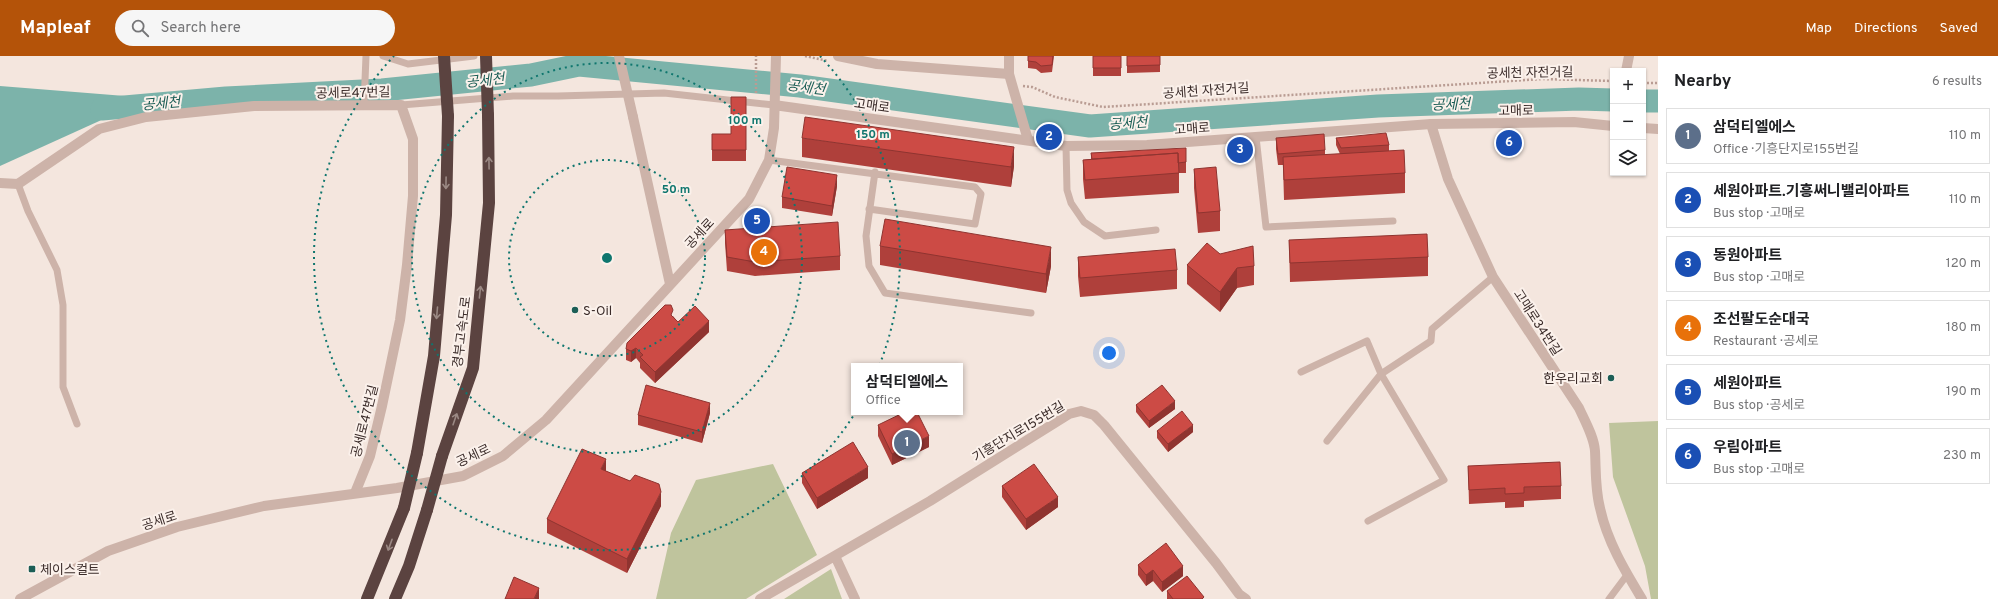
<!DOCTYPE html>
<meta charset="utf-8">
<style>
:root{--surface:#fff;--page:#f6f6f6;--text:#202124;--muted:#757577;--line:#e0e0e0;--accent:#b45309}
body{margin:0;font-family:Overpass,"Noto Sans KR",sans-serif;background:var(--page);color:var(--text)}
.controls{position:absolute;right:12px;top:12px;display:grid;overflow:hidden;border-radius:0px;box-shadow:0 1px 3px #0004}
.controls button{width:36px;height:36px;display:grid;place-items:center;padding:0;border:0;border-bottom:1px solid var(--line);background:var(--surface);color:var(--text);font:20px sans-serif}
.you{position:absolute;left:1109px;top:297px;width:14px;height:14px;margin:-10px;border:3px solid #fff;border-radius:50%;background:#1a73e8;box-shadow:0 0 0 6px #1a73e833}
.badge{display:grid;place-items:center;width:26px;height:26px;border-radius:50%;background:var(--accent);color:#fff;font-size:13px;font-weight:700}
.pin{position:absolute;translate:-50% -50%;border:2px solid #fff;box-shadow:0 1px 4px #0006}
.popup{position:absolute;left:851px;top:307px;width:112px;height:52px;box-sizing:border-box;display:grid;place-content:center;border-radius:0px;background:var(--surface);filter:drop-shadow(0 1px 3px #0005);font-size:13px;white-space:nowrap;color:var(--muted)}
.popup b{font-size:15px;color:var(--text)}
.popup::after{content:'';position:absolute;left:50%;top:100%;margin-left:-8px;border:8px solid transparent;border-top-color:var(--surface)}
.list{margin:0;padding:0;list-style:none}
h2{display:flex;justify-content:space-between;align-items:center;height:52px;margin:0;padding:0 16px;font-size:17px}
h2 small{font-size:13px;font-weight:400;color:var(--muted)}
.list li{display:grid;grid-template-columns:26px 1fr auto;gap:12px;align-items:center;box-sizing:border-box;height:56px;margin:0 8px 8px;padding:0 8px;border:1px solid var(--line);border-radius:0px}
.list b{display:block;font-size:15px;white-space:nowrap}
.list p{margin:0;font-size:13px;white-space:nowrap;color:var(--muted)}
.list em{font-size:13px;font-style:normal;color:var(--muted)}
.icon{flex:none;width:22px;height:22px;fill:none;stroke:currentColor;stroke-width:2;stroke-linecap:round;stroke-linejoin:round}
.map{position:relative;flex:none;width:1658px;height:543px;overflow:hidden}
header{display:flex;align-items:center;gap:24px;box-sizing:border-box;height:56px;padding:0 20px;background:var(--accent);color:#fff}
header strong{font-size:19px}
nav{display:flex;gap:22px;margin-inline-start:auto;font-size:14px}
.search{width:280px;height:36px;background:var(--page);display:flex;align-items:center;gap:10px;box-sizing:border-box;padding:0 14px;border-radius:22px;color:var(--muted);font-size:15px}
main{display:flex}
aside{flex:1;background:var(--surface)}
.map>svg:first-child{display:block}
</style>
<header>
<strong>Mapleaf</strong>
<div class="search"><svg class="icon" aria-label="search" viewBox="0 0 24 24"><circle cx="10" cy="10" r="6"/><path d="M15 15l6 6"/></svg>Search here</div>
<nav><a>Map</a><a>Directions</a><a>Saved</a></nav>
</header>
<main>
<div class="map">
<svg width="1658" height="543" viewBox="0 0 1658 543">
<rect width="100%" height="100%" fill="#f4e6de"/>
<path fill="#bfc49d" d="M1658 365V543H1651L1645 510 1613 421 1609 367Z
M773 408 817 499 746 543H656L671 477 696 424Z
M831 513 842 543H784Z"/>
<path fill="#7cb3aa" d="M0 30 150 42 0 110Z"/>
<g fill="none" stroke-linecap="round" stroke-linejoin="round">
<path stroke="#7cb3aa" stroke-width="23" d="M1643 45H1658
M102 53 226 42 382 34 531 19 579 9 800 30 1090 70 1378 50 1579 43 1613 44"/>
<path stroke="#b99c93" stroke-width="2.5" stroke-dasharray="2 2" stroke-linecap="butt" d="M805 0 828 5
M1643 27H1658
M1023 30 1032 31 1055 41 1103 51 1542 23 1613 25
M756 37V0"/>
<path stroke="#cdb3a9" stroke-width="7" d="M383 0 408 8 474 0
M364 49 366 0
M401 49 513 40H558L664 37 774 49
M1256 81 1266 171 1393 165
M1066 90 1067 134 1071 147 1084 166 1105 180 1156 174
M769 104 975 131 981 138 975 168 869 153
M875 116 866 180 869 210 885 237 1031 257
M18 128 28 155 57 214 63 249V331L77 368
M1301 316 1367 285 1381 318 1431 285 1432 273 1493 221
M1327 385 1381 318 1444 424 1368 465
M1609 543 1627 519"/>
<path stroke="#cdb3a9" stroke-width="10" d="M838 0 877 8 1009 18V0
M1431 68 1448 123 1493 221 1579 352C1585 365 1594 381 1595 395 1596 414 1595 433 1600 452 1607 485 1625 515 1642 543
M0 127 18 128 99 73 146 61 254 50 401 49 413 83V140L407 209 400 264 382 350 370 400 355 437
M835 500 855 543
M760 543 930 445 1069 358 1081 355 1094 359 1104 369 1216 507 1239 538 1246 543"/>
<path stroke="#cdb3a9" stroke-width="10" d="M1626 15 1629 0
M774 49 1066 90 1147 89 1431 68 1574 66 1613 70
M633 61 670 228
M1643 72 1658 73
M20 543 108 495 177 471 264 450 397 432 463 420 503 400 546 364 749 143 769 104 774 72 776 0"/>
<path stroke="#5b4340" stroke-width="12" d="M417 397 434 300 446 159 448 60
M442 400 473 312 489 147 488 59
M367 543 404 452
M395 543 409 510 427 454"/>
<path stroke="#cdb3a9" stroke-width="10" d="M1009 18 1028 84"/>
<path stroke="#cdb3a9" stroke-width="10" d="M619 0 633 61"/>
<path stroke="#5b4340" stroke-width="12" d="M444 0 448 60
M486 0 488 59
M404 452 417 397
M427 454 442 400"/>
</g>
<path fill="#af403b" d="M1028 0H1054L1052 16 1041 17 1036 13 1028 12Z
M1093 0H1121V20H1093Z
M1127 0H1160V16L1127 17Z
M746 41V105H712V78H731Z
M802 82 1014 110 1011 131 802 101Z
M1276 82 1325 94V99L1340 98 1336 89V82L1389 89V95L1405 117V137L1284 144 1283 109H1278L1276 93Z
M1091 97 1186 106V117H1179V137L1085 143 1083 123V104L1091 103Z
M1194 113 1220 155V175L1198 177 1194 132Z
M837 130 832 160 782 152V141Z
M725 174 840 200V214L755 220 727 215 725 187Z
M1289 184 1428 201V220L1290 226Z
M880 190 1051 210 1046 237 880 209Z
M1220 198 1254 210V229L1237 232 1220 256 1187 228V209Z
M1078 201 1177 214V233L1080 241 1078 220Z
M673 260 678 266 709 276 655 327 640 312V307L636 302 631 306 626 304V293Z
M1136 349 1175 353 1149 372 1136 356Z
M710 357 702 387 638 369V359Z
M878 369 929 391 892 409 878 380Z
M1157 375 1193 376 1168 396 1157 382Z
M1468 410 1561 430V443L1524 445V451L1505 452V446L1469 448Z
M606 415 630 425 661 450 627 517 547 477V463Z
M802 417 868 422 817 453 802 427Z
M1002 430 1058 451 1026 474 1002 441Z
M1138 509 1183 520 1162 536 1153 525 1146 530 1138 519Z
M1167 535 1204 543H1167Z"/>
<path fill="#8f3430" d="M1014 91V110L1011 131V111Z
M837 119V130L832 160V150Z
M1051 191V210L1046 237V218Z
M1237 212V232L1220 256V236Z
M709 265V276L655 327V316Z
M636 292V302L631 306V295Z
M1175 345V353L1149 372V365Z
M710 347V357L702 387V376Z
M1193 369V376L1168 396V388Z
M929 380V391L892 409V398Z
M606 403V417L601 413Z
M868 411V422L817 453V442Z
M661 436V450L627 517V503Z
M1058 441V451L1026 474V463Z
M1183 510V520L1162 536V526Z
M1153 514V525L1146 530V519Z
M539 532V543H534Z"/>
<path fill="#cc4b45" stroke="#8f3430" d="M1028 0H1053L1052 9 1041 10 1036 6 1028 5Z
M1093 0H1121V12H1093Z
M1127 0H1160V9L1127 10Z
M731 41H746V94H712V78H731Z
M805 61 1014 91 1011 111 802 82Z
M1386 77 1389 89 1341 92 1336 82Z
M1324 78 1325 94 1278 98 1276 82Z
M1186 92V106L1178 107V97L1092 103 1091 97Z
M1404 94 1405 117 1284 124 1283 101Z
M1178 97 1179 117 1085 124 1083 104Z
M787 111 837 119 832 150 782 141Z
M1216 111 1220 155 1198 157 1194 113Z
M885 163 1051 191 1046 218 880 190Z
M838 166 840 200 755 206 727 201 725 174Z
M1427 178 1428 201 1290 207 1289 184Z
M1207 187 1220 198 1253 190 1254 210 1237 212 1220 236 1187 209Z
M1175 193 1177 214 1080 222 1078 201Z
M665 249H671L673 254 671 259 678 266 695 250 709 265 655 316 640 301 643 299 636 292 631 295 626 293 627 287Z
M646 329 710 347 702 376 638 359Z
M1162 329 1175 345 1149 365 1136 349Z
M1182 355 1193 369 1168 388 1157 375Z
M905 356H917L929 380 892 398 878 369Z
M853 386 868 411 817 442 802 417Z
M582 393 606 403 601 413 630 425 635 419 659 428 661 436 627 503 547 463Z
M1560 406 1561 430 1524 431V437L1505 438V432L1469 434 1468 410Z
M1034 408 1058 441 1026 463 1002 430Z
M1166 487 1183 510 1162 526 1153 514 1146 519 1138 509Z
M1187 520 1204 541 1202 543H1173L1167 535Z
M514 521 539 532 534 543H505Z"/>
<defs><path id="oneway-shaft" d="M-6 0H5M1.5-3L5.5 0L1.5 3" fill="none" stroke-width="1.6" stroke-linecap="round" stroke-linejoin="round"/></defs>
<g stroke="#9b8984">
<use href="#oneway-shaft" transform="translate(489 107) rotate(-91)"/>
<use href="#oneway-shaft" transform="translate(446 127) rotate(91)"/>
<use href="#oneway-shaft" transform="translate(480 236) rotate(-84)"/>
<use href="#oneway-shaft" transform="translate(437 257) rotate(95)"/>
<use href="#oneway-shaft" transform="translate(455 363) rotate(-71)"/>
<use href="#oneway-shaft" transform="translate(390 489) rotate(110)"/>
</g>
<g fill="none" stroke="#0f766e" stroke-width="2" stroke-dasharray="2 4">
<circle cx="607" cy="202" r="98"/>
<circle cx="607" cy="202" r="195"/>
<path d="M820 0A293 293 0 1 1 394 0"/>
</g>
<g fill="#1c5e56" stroke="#fbf1eb" stroke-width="1.5">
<circle cx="575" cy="254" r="4"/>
<circle cx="1611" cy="322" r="4"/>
<rect x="28" y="509" width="8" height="8" rx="2"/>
</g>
<g text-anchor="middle" stroke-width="4" stroke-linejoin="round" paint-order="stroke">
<g font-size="13" fill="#3a2b29" stroke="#fbf1eb">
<text transform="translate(1530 16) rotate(-1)" y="5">공세천 자전거길</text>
<text transform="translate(1206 34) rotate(-4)" y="5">공세천 자전거길</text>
<text transform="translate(353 36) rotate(-1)" y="5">공세로47번길</text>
<text transform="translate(872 49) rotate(8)" y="5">고매로</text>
<text transform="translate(1516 54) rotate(-1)" y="5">고매로</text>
<text transform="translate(1192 72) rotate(-4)" y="5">고매로</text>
<text transform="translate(699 177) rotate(-47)" y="5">공세로</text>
<text transform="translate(1538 266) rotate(57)" y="5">고매로34번길</text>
<text transform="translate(461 276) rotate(-83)" y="5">경부고속도로</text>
<text transform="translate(364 365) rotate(-76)" y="5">공세로47번길</text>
<text transform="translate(1018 375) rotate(-31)" y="5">기흥단지로155번길</text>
<text transform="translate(473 399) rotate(-25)" y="5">공세로</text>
<text transform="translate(159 464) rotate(-18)" y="5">공세로</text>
</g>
<g font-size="13" fill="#3a2b29" stroke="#fbf1eb" text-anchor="start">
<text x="583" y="259">S-Oil</text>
<text x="1603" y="327" text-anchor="end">한우리교회</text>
<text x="40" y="518">체이스컬트</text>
</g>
<g font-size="14" font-style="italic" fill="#1c5e56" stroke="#fbf1eb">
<text transform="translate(485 24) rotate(-6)" y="5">공세천</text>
<text transform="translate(806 31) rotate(7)" y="5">공세천</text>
<text transform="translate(161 47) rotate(-5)" y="5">공세천</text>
<text transform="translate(1451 48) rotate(-2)" y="5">공세천</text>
<text transform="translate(1128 67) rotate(-4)" y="5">공세천</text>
</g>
</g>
<circle cx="607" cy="202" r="6" fill="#0f766e" stroke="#fbf1eb" stroke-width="2"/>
<g font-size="12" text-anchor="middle" font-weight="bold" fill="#0f766e" stroke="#fbf1eb" stroke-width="4" stroke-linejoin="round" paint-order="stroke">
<text x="745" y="68">100 m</text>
<text x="873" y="82">150 m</text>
<text x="676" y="137">50 m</text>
</g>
</svg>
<div class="controls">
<button>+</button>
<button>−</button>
<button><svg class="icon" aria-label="layers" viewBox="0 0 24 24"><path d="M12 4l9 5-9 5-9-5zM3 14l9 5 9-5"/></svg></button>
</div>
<div class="you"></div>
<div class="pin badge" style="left:907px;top:387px;background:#5c6f8a">1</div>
<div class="popup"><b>삼덕티엘에스</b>Office</div>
<div class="pin badge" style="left:1049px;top:81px;background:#1a4fb4">2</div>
<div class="pin badge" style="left:1240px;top:94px;background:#1a4fb4">3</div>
<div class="pin badge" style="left:764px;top:196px;background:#e8710a">4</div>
<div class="pin badge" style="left:757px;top:165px;background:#1a4fb4">5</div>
<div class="pin badge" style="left:1509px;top:87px;background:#1a4fb4">6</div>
</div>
<aside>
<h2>Nearby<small>6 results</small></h2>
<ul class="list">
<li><span class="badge" style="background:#5c6f8a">1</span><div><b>삼덕티엘에스</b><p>Office · 기흥단지로155번길</p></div><em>110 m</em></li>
<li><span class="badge" style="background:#1a4fb4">2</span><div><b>세원아파트.기흥써니밸리아파트</b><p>Bus stop · 고매로</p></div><em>110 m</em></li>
<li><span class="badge" style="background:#1a4fb4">3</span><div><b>동원아파트</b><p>Bus stop · 고매로</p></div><em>120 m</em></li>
<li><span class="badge" style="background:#e8710a">4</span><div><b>조선팔도순대국</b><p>Restaurant · 공세로</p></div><em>180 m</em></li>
<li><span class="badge" style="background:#1a4fb4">5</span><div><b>세원아파트</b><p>Bus stop · 공세로</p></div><em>190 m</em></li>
<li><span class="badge" style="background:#1a4fb4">6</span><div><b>우림아파트</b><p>Bus stop · 고매로</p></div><em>230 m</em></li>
</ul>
</aside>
</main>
